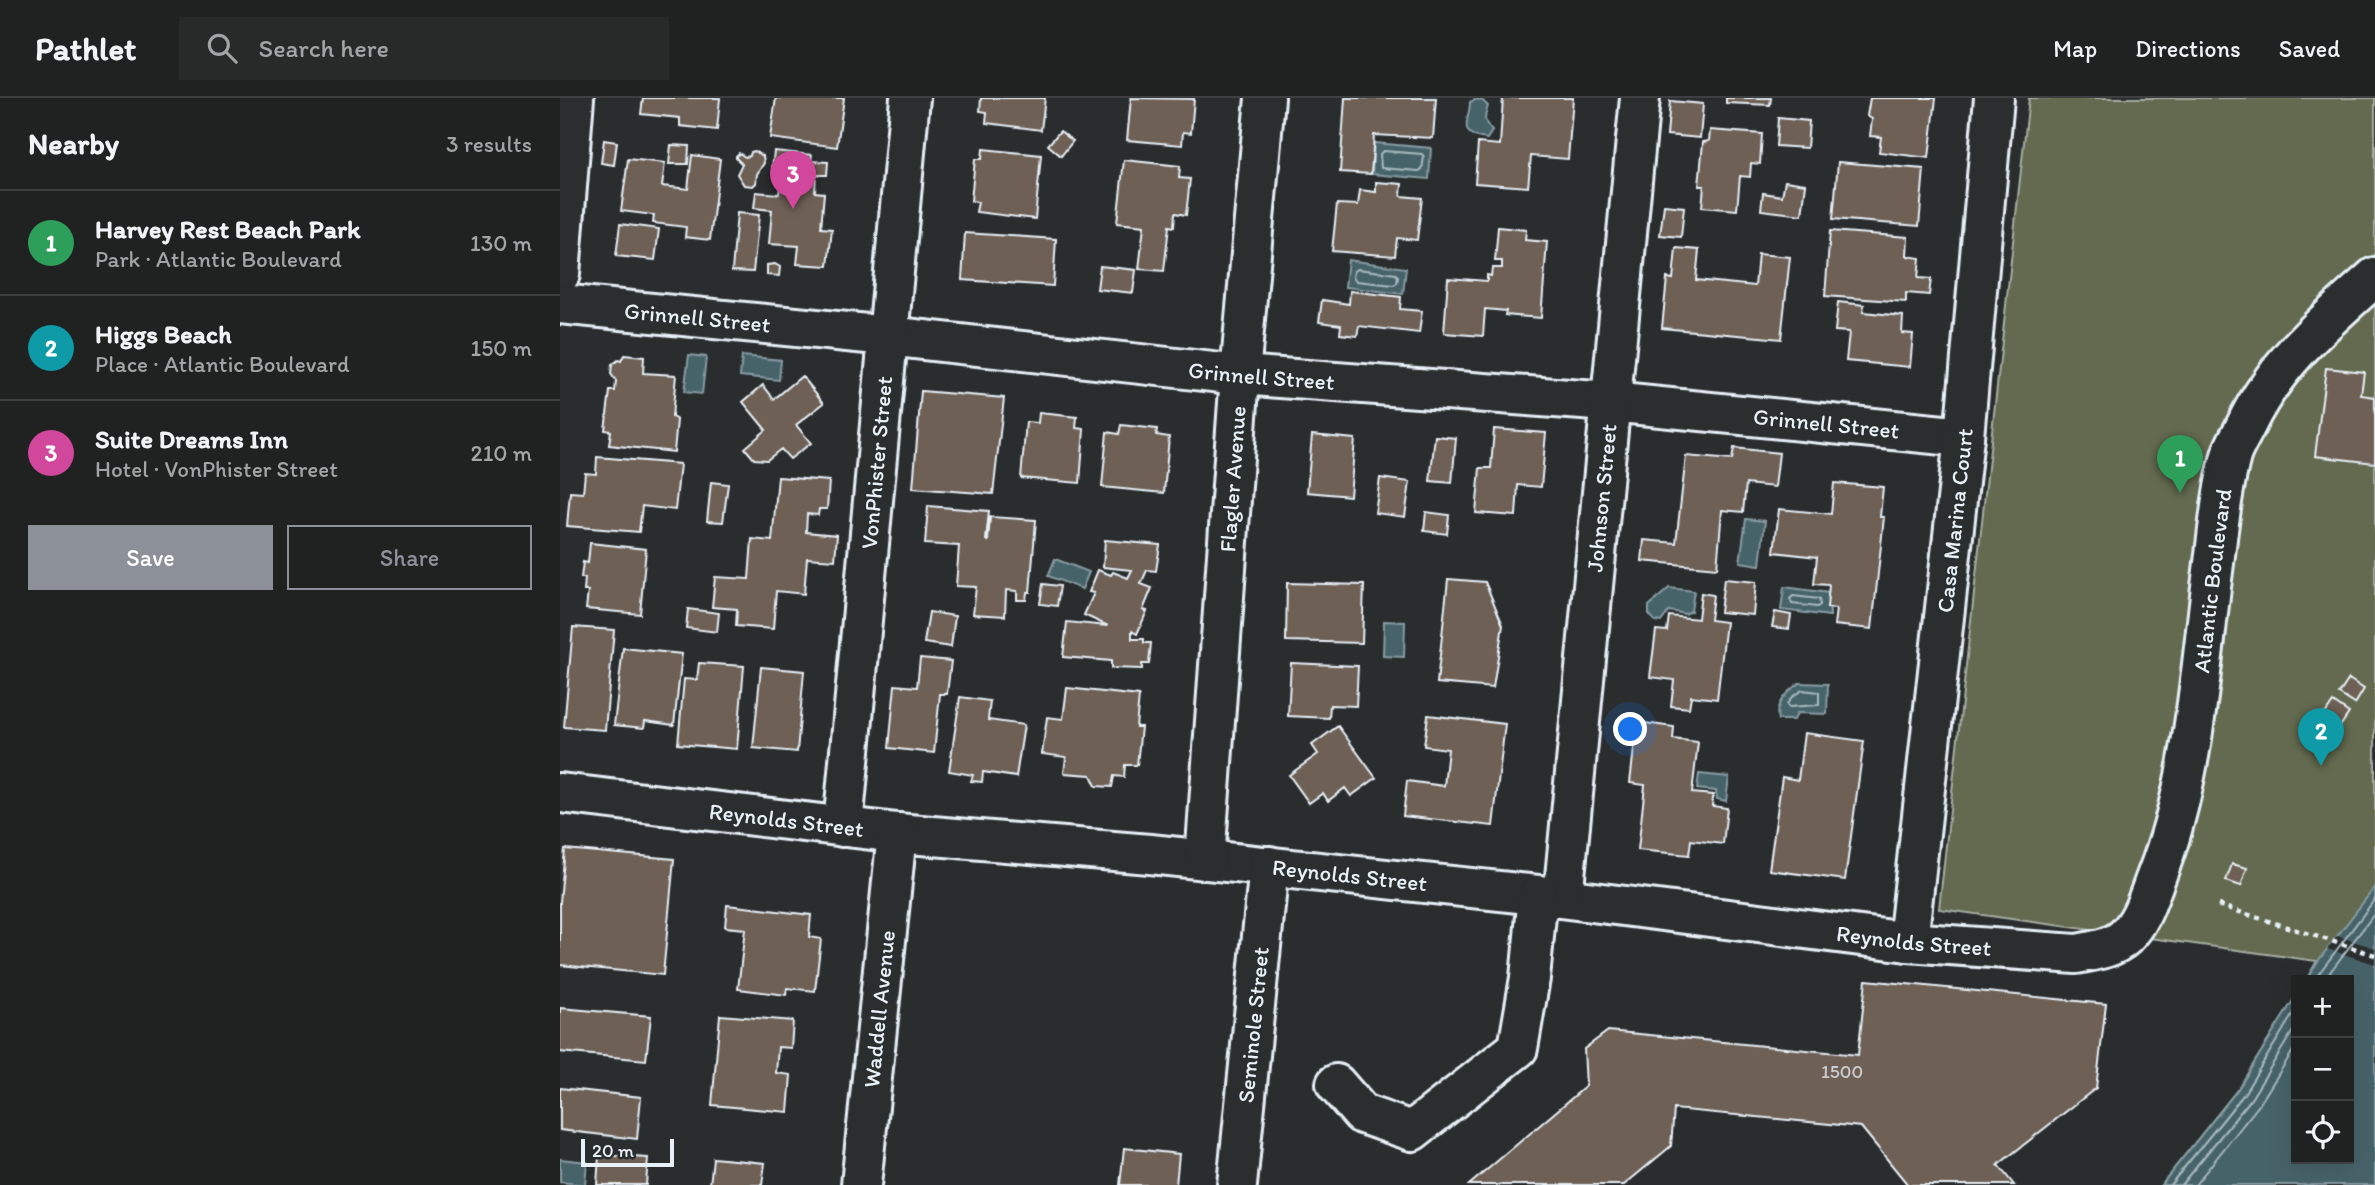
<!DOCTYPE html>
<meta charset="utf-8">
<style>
:root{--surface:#202222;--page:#282a2a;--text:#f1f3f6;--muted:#a2a4a5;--line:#3d3f40;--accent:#8c9099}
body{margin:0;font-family:Itim,sans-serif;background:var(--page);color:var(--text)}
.controls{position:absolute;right:21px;bottom:21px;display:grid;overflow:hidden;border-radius:0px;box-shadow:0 7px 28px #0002}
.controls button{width:63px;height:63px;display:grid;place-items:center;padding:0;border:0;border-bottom:2px solid var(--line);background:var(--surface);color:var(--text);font:35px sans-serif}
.scale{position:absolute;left:21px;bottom:18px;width:93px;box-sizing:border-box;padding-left:7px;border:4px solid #e8f1f8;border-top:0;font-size:19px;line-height:24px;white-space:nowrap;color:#e8f1f8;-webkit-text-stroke:5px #2a2d2e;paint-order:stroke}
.you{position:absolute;left:1071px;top:632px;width:24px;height:24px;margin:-18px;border:5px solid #fff;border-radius:50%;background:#1a73e8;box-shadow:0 0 0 10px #1a73e833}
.badge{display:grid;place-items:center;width:46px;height:46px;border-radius:50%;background:var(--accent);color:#fff;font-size:23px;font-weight:700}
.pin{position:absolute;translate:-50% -58px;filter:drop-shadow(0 2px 4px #0008)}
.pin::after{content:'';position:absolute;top:37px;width:24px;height:21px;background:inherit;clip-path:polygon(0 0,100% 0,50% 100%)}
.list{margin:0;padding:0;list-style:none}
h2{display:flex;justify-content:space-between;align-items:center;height:91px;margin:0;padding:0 28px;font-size:30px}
h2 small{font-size:23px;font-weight:400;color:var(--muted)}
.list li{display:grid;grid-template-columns:46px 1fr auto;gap:21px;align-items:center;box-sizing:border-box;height:105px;padding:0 28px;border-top:2px solid var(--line)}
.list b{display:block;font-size:26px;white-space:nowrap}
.list p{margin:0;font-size:23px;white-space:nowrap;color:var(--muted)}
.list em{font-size:23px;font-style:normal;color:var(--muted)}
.actions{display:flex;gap:14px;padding:21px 28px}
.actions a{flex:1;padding:16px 0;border:2px solid var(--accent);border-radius:0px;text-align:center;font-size:24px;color:var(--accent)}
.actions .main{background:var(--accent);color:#fff}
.icon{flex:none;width:38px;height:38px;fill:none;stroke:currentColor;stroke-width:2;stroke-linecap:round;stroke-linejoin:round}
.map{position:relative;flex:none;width:1815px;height:1087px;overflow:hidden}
header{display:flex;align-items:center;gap:42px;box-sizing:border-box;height:98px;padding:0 35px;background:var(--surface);border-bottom:2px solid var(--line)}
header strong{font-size:33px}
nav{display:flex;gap:38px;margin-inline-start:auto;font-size:24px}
.search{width:490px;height:63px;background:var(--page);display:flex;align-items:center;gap:18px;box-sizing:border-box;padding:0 24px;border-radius:0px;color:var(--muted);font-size:26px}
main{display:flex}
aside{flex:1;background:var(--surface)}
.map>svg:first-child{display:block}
</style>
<header>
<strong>Pathlet</strong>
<div class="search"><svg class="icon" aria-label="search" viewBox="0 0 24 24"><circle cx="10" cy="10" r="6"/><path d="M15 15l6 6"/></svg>Search here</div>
<nav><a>Map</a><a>Directions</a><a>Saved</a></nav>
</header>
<main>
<aside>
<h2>Nearby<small>3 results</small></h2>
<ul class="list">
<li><span class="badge" style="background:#2e9e5b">1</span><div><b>Harvey Rest Beach Park</b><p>Park · Atlantic Boulevard</p></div><em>130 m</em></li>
<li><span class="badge" style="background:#0f9aa8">2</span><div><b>Higgs Beach</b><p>Place · Atlantic Boulevard</p></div><em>150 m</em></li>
<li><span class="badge" style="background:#d1479c">3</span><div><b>Suite Dreams Inn</b><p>Hotel · VonPhister Street</p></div><em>210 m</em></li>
</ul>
<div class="actions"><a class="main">Save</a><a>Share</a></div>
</aside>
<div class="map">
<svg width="1815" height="1087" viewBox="0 0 1815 1087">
<rect width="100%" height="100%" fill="#2a2d2e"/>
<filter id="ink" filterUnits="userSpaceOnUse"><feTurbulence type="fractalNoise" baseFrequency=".0143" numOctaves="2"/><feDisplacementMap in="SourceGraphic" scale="14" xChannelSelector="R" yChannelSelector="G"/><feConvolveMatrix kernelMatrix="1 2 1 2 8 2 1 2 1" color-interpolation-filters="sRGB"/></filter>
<g filter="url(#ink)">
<path fill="#646b50" stroke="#a6aea4" stroke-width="2" d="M1469 0H1815V1087H1601L1678 991 1736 898V1061H1789V882H1746L1757 863 1379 811Z"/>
<path fill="#47646a" stroke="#879ca3" stroke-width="2" d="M917 1 923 3 928 8C924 21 923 23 932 33L927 41C895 37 910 22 910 4Z
M814 45 871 50 869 81 812 76Z
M788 162 846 170 843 196 785 189Z
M129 257 146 259 142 296 124 294Z
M182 258 221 262 219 282 180 278Z
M1186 421 1205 423 1200 467 1180 464Z
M495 461 529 474 522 491 488 478Z
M1224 489 1269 495 1270 518 1221 512Z
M1109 490 1134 493 1131 513 1125 516 1109 513 1101 524 1095 523 1089 516V508Z
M824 523 845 524 844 559 823 558Z
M1239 585 1268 586 1267 616 1237 615 1234 622H1218C1214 605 1227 594 1239 585Z
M1139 676 1169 679 1166 703 1157 701 1156 693 1137 691Z
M1815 789V1087H1601L1678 991 1736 898V1061H1789V882H1746L1758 863Z
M0 1061 27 1064 25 1087 0 1084Z"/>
<path fill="#2a2d2e" d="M1777 838 1815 850V866L1767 851Z"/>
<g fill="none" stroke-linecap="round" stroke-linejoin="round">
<path stroke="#a8b9bf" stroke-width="2" d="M823 53 862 56 864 59 862 71 859 73 821 70 820 56Z
M798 171 836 176 838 179 837 185 834 187 796 183 793 180 794 173Z
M1233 498 1259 501 1260 507 1257 509 1232 506 1230 501Z
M1242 592 1259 594V607L1228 609 1227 606 1232 599Z
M1754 882 1815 801
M1764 882 1815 815
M1610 1087 1684 996 1736 911
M1621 1087 1691 1001 1736 928
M1635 1087 1699 1007 1736 948"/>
</g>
<path fill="#6e6054" stroke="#e8f1f8" stroke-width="2" d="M83 0H160L157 32 120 28V20L81 16Z
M216 0H284L277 49 210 40Z
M421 0H485L481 32 426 25 427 14 420 13Z
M571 0 634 1 631 35 623 34 622 47 567 42Z
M785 0H876L873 40 814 37 811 76 780 74Z
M941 0H1013L1008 61 971 58 968 89 915 85 918 45 940 47 943 0Z
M1166 0H1211L1210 7 1166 5Z
M1310 0H1376L1369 60 1319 54 1321 39 1310 38 1312 21 1307 18Z
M1110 3 1143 6 1140 40 1107 37Z
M1218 20 1249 23 1247 50 1216 48Z
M1150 32 1202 36 1200 66 1191 65 1190 79 1180 78 1177 112 1142 109 1144 88H1139L1143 44 1149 43Z
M500 33 513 43 501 58 488 47Z
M44 42 57 44 54 67 41 65Z
M111 47 129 48 128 66H109Z
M423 51 481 57 475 121 416 114 418 104 411 103 415 61H422Z
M194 53 203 58 204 65 197 76 196 85 193 88 184 87 177 76 182 66 176 60V58L179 55 185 59 190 58 191 54Z
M214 53 252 57 251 63 268 64 267 77H256L255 94 264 95 261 130 272 131 268 168 237 166 239 148 209 146 212 112 194 110 196 94 219 96 222 71 212 70Z
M214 53 252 57 251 63 268 64 267 77H256L255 94 264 95 261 130 272 131 268 168 237 166 239 148 209 146 212 112 194 110 196 94 219 96 222 71 212 70Z
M132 57 160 61 150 142 125 139 126 129 93 125 94 117 61 113 68 61 105 65 102 88 128 91Z
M564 62 620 68 619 80 630 81 626 117 615 115 614 129 609 128 604 173 579 171 584 128 557 125Z
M1278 64 1364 71 1359 128 1273 121Z
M1225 83 1246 86 1242 117 1201 112 1203 95 1222 98Z
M816 84 842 86 841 98 862 100 857 142 837 140 835 158 772 153 777 106 798 107 800 92 816 94Z
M1104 107 1124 109 1121 139 1100 137Z
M177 115 199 117 193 174 172 173Z
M177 115 199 117 193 174 172 173Z
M60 126 99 131 95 162 56 158Z
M938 129 966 132 965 142 987 144 981 220 945 217 946 213 925 211 923 238 884 235 888 180 927 183V177L931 178 932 170H942V163H935Z
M1270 133 1348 139 1347 158 1360 160 1358 180 1371 181 1369 197 1346 195V204L1265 198Z
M405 135 496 141 493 188 402 182Z
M1116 150 1139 152 1136 182 1195 188 1198 156 1230 159 1221 241 1102 230 1107 180 1113 181Z
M215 166 220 169 219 178 207 177V167Z
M540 168 576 172 573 195 537 191Z
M790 193 841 199 840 211 862 213 859 235 799 228 797 238 780 236 781 227 759 224 762 202 789 206Z
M1278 204 1304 207 1303 214 1343 218 1342 235 1353 236 1350 269 1286 263 1289 234 1275 233Z
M64 257 84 259 83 275 116 277 112 319 117 322 114 354 49 347 51 333 45 332 50 293H55L56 283 51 276 52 267 58 262 61 263Z
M1766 270 1804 274 1801 297 1815 299V365L1755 358Z
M242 278 264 305 236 327 251 345 230 361 221 351 207 362 194 361 185 350 206 332 183 304 203 287 214 301Z
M361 293 444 300 433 396 353 390Z
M479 315 517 319 516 330 524 331 520 385 461 380 466 324 478 325Z
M561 327 597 331 596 337 609 339 604 395 542 389 547 334 559 336Z
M934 331 986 335 981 389 958 387 956 418 916 415 920 370H931Z
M752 337 795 341 790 398 747 394Z
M875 338 896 340 892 385 870 383Z
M1174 350 1219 355 1215 389 1186 386 1183 414 1162 412 1157 470 1082 463 1084 442 1116 445 1126 358 1172 362Z
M37 359 120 366 115 412 82 408 79 434 7 428 10 394 23 395 25 375 36 376Z
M218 379 269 383 267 411H259L258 417 247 416 246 434 277 437 275 462 247 460 244 496 216 493 213 531 176 528 177 511 152 509 155 479 189 481 192 441 212 443Z
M820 380 850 384 845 419 815 415Z
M151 384 168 386 163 424 147 423Z
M1274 385 1323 389 1320 419H1324L1312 531 1274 527 1276 511 1267 510 1269 487 1254 486 1257 459 1214 454 1219 411 1271 416Z
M368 408 429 413 426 442 428 443 430 419 476 422 470 494H467L466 502H457V493L446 492 445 518 413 516 416 489 396 488 399 448 365 446Z
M866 414 889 417 887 436 864 433Z
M545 442 600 447 596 473 587 472 581 486 592 490 583 512 587 513 577 536 572 533V541H584V545H591L589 566H582V571L551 570V563L503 559 507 524 548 528 524 517 534 495 529 494 538 472 551 477 553 474 568 480 572 472 543 469Z
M30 445 86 451 80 516 26 511 28 493H24L25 480H21L23 464 28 465Z
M888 481 925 484 943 527 933 590 877 585Z
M1164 481 1196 484 1193 517 1160 514Z
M727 485 804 487 802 545 726 543Z
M483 486 500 488 497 508 480 506Z
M1141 495 1153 497 1150 522 1166 524 1157 601 1131 598 1129 610 1111 608 1114 582 1090 579 1096 532 1107 533 1109 518 1138 521Z
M128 511 159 515 157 534 126 530Z
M369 514 395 518 391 549 364 545Z
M1215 514 1231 517 1229 531 1212 529Z
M13 529 54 532 45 632 4 629Z
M63 550 122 556 114 627 85 623 84 630 54 627Z
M360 560 391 563 387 596H380L374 655 329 650 335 587 357 589Z
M139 565 184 568 177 651 118 646 124 581 137 582Z
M731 565 798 568 796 608 770 607 769 620 728 618Z
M201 569 244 573 237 654 193 650Z
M1789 581 1804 591 1795 606 1779 596Z
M507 590 579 598 576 629H581L577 667H565L564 679 554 678 552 689 536 688 531 677 504 675 506 659 482 656 487 619 503 621Z
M400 599 430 603 428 622 464 627 456 679 423 674 422 684 411 683 413 677 389 673Z
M1773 604 1789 615 1779 630 1763 619Z
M868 617 945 626 933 728 843 718 847 683 884 688 888 651 864 648Z
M1077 624 1114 629 1113 641 1138 644 1132 695 1153 697 1152 708 1167 710 1163 746 1131 742 1129 757 1078 752 1085 687 1070 685Z
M778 628 816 680 791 698 785 690 768 703 763 695 749 705 729 677 758 656 752 647Z
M1244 635 1304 643 1285 782 1209 772 1222 679 1238 682Z
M5 751 114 761 103 877 0 867V804Z
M1672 766 1687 770 1681 788 1666 783Z
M167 807 251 817 249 839 261 841 255 893 227 890 226 897 178 891 185 831 165 829Z
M1306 882 1546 906 1536 990 1438 1067 1454 1087H1348L1301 1029 1114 1011 1111 1048 1064 1087H909L1026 988 1024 951 1048 933 1298 957Z
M0 910 91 918 86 962 0 954Z
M160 917 233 923 231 950 218 949 216 975 231 977 228 1014 152 1007Z
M0 990 81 999 77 1041 0 1032Z
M564 1050 619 1056 616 1087H560Z
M39 1057 88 1060 86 1087H37Z
M153 1060 205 1065 202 1087H150Z"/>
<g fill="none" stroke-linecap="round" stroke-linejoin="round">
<g stroke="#e8f1f8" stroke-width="44">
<g id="minor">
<path d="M0 176 14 0"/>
<path id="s1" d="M0 206 328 238 680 277 1050 304 1404 339"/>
<path id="s2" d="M0 695 337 735 590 756 978 797 1348 844 1516 856C1532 853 1552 851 1565 839 1582 823 1588 800 1596 779 1634 683 1640 575 1653 473 1658 435 1661 395 1671 358 1674 348 1680 339 1685 329 1714 267 1764 224 1815 179"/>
<path id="s3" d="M283 729 350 0"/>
<path id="s4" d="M645 762 680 277 705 0"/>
<path id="s5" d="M1003 800 1080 0"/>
<path id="s6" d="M1348 844 1404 339 1434 0"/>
<path d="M776 986 802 1016 852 1033 958 950 970 880 978 797"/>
<path id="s7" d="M301 1087 337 735"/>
<path id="s8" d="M677 1087 709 768"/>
</g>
</g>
<path stroke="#e8f1f8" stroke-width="4.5" stroke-dasharray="5 5" stroke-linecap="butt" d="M1658 807 1815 857"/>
<use href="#minor" stroke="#2a2d2e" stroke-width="38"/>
</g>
</g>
<g text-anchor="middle" stroke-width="7" stroke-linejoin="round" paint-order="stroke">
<g font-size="19" fill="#cacdcf">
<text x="1282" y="980">1500</text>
</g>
<g font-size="23" fill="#e8f1f8" stroke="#2a2d2e">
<text dy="8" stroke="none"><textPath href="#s1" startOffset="138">Grinnell Street</textPath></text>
<text dy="8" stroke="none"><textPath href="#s1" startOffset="705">Grinnell Street</textPath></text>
<text dy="8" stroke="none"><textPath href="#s1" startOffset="1272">Grinnell Street</textPath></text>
<text dy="8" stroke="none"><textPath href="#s3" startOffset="366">VonPhister Street</textPath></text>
<text dy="8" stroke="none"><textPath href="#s4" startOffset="382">Flagler Avenue</textPath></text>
<text dy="8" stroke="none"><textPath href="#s5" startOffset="402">Johnson Street</textPath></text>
<text dy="8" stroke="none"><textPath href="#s6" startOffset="424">Casa Marina Court</textPath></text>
<text dy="8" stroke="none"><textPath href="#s2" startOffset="1948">Atlantic Boulevard</textPath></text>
<text dy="8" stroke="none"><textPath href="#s2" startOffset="228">Reynolds Street</textPath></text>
<text dy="8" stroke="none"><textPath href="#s2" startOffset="794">Reynolds Street</textPath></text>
<text dy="8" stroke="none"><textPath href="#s2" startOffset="1362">Reynolds Street</textPath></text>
<text dy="8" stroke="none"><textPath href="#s7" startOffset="177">Waddell Avenue</textPath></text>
<text dy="8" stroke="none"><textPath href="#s8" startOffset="161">Seminole Street</textPath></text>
</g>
</g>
</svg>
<div class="controls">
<button>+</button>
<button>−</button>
<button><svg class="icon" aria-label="locate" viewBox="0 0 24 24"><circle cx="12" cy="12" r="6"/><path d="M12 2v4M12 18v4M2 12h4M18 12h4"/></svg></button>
</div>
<div class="scale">20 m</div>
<div class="you"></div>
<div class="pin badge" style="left:1620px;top:395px;background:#2e9e5b">1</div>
<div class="pin badge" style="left:1761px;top:668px;background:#0f9aa8">2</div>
<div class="pin badge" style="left:233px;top:111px;background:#d1479c">3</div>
</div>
</main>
